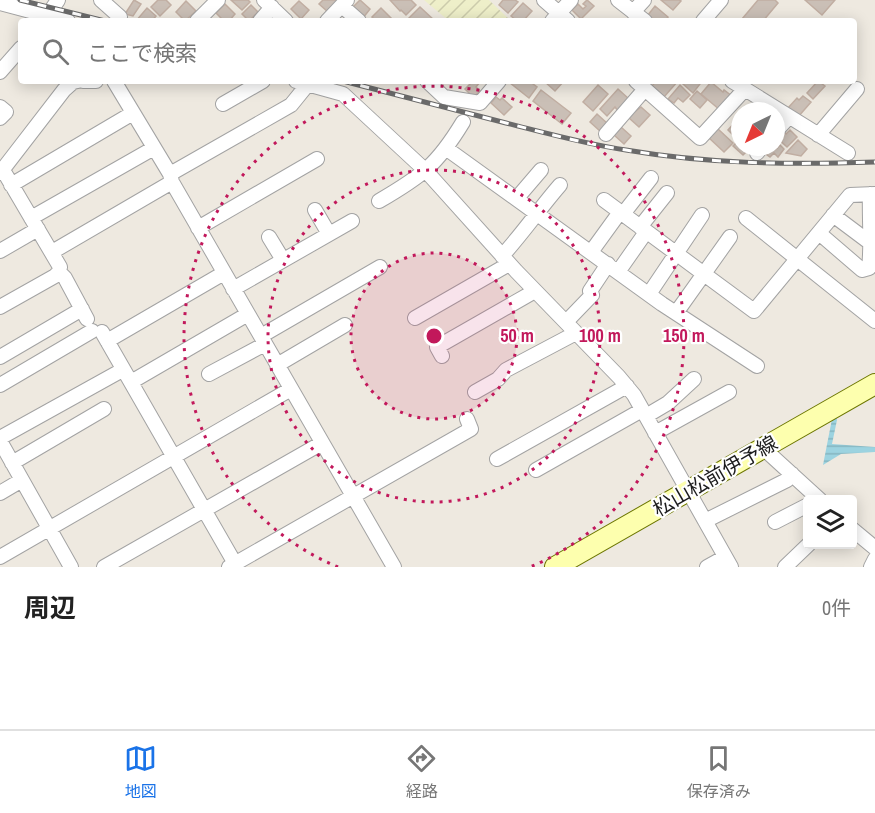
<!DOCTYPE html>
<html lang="ja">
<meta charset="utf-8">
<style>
:root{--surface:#fff;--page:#f2f2f2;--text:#222;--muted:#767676;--line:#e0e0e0;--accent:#1a73e8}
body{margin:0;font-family:"Archivo Narrow","Noto Sans JP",sans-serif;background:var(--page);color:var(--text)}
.controls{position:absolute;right:18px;bottom:18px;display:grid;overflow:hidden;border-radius:6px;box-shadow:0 3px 15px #0003}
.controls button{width:54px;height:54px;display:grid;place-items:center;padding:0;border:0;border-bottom:2px solid var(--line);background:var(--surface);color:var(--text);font:30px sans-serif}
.compass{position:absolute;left:731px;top:102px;width:54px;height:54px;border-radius:50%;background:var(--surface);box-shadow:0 3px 15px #0003;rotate:223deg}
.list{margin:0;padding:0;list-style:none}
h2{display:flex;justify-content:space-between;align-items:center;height:78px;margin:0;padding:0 24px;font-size:26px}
h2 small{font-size:20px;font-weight:400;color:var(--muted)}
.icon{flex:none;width:33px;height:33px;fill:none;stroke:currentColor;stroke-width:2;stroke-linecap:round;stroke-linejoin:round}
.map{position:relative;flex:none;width:875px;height:567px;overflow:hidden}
.search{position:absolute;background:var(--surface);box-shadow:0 3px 15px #0003;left:18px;right:18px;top:18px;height:66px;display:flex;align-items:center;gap:15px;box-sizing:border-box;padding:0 21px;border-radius:6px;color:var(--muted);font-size:22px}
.sheet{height:162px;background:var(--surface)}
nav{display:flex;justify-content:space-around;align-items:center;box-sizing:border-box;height:84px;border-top:2px solid var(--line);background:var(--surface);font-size:16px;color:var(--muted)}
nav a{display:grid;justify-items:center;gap:3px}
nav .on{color:var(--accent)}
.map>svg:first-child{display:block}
</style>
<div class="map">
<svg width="875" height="567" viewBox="0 0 875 567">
<defs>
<pattern id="farmland-furrows" width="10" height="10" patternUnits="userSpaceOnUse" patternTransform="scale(1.5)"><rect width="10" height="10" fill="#eeefc9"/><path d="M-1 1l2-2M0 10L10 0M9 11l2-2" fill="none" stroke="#ccccac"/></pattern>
<pattern id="water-rules" width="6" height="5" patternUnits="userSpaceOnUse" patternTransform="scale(1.5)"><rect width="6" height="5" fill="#9cd3e0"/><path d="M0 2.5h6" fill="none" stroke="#86b5c0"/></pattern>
</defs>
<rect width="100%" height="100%" fill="#eee9e0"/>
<path fill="url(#farmland-furrows)" d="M424 0H489L511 21H449Z"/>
<path fill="url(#water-rules)" d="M836 416 837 420 832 444 875 447V452L841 454 823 465 832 419Z"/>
<path fill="#cabfb6" stroke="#c1aea2" stroke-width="1.5" d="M134 0 141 4 133 16 125 14Z
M158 0H166L171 5 160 16 151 7Z
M231 0H248L250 2 242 10Z
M323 0H335L337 2 328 12 319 4Z
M360 0 370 9 363 18 352 8Z
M390 0H411L416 5 406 15 401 10 400 11Z
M503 0H515L518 2 508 13 499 5Z
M587 0 594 6 581 19 572 10 578 4 583 9 586 6 583 4Z
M661 0H679L681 1 673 10Z
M758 0H775L778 3 763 21H744L742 19Z
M805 0H835L822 15Z
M186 1 196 11 185 21 176 12Z
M299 1 309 10 301 19 291 9Z
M523 3 532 11 523 21H517L511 16Z
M225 4 235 14 229 21H224L216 13Z
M251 5 258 12 249 21 242 14Z
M655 6 668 17 665 21H655L648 15Z
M420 7 435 21H412L409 18Z
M147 8 156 16 152 21H136Z
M381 8 394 21H376L372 17Z
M473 81 480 82 476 87 480 91 471 100 467 96 469 93 465 89Z
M510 81H529L537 87 529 98 509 82Z
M544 81H564L555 91Z
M656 81H678L664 97 652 86Z
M683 81H696L700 84 693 93 682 83Z
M818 81 825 86 813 99 807 93Z
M711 82 723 92 724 90 732 96 720 110 701 94Z
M598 85 608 94 593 111 583 102Z
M680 85 690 95 683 102 678 98 674 103 668 99Z
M618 89 629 99 618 111 615 107 607 116 600 109Z
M541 90 571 113 562 124 533 101Z
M697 91 707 100 700 108 690 99Z
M803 96 811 102 798 117 788 108 797 98 799 100Z
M496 97 500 100 502 98 512 107 504 115 491 103Z
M641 107 650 115 639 127 628 117Z
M597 114 608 124 601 132 590 122Z
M736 121 740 124V132L735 137 728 130Z
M621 127 631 136 624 144 614 135Z
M717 128 733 143 724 152 708 137Z
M782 130 786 134 790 130 797 137 787 147 776 137Z
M740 139V147L750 148 743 155 733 146Z
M798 140 807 149 801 156 786 153Z
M780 145 784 149 778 157 774 153 770 157 763 152 768 147 777 148Z"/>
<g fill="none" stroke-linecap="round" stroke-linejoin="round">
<g stroke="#a3a3a3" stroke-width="16">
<path id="street" d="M101 0 120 17
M264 0 286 21
M544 0 568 21
M618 0 645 21
M0 3 68 21
M342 6 359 21
M633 12 644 0
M44 21 58 0
M197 21 218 0
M260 21 272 7
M327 21 347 0
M552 21 571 0
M703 21 721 0
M0 72 21 48
M83 81H96
M114 81 170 174 172 182 394 567
M296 81 343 94 426 171 516 271 619 377 634 395 731 567
M427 81 444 97 480 103 499 81
M636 81 700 138 745 89
M732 81 848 153
M223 104 263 81
M0 107 6 112 0 118
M776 131 789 117
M606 134 645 89
M818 135 857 89
M447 149 662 304 757 366
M757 153 762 147
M0 173 64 90 73 82 78 81
M170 174 291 105 308 84
M11 185 133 113
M517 198 541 170
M604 200 754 311 850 195 875 194
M379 201C422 176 437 165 463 122
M315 210 329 234
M623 214 651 178
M833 215 869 242
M31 218 154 148
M746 218 875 321
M640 227 667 193
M198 228 317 159
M819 233 862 270 869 268C872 244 869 218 870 194
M269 237 283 260
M0 251 38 229
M52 252 172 182
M591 252 620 212
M502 256C523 233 540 208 560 185
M59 272 65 278 87 319
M618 272 646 232
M233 289 352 221
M649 294 702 215
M0 307 55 276 59 272 60 267 3 170
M676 313 730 237
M415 318 509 264
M566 322 592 295 590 291 608 264
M102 332 237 567
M261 336 380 267
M107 341 224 273
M442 356 437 347 535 291
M0 357 82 309
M277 365 345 325
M209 374 265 344
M131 382 248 314
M0 385 92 331
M475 392 498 379 506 370 576 333
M646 416 668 403 694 379
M655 433 729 392
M0 438 117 373
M0 441 71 567
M763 448 820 500
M497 459 627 386
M12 463 104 409
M536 470 642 410
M0 493 22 480
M705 521 787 480 792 474
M775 522 808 505
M852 529 875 548
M0 557 291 389
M104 567 322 443
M229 567 471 429 467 419
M707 567 725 557
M785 567 809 544
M871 567 875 559"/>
</g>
<g stroke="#6c7600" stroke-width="22">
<path id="secondary" d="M555 567 875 384"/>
</g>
<use href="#street" stroke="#fff" stroke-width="14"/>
<use href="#secondary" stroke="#fdffae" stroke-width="20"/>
<g stroke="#6a6a6a" stroke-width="5">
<path id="rail" d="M20 0 105 21
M343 81C397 95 452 109 506 123 546 133 585 144 626 150 708 164 791 165 875 162"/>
</g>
<use href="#rail" stroke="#fff" stroke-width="3" stroke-dasharray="9" stroke-linecap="butt"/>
</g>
<circle cx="434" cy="336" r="83" fill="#c2185b" fill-opacity=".12"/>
<g fill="none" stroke="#c2185b" stroke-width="3" stroke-dasharray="3 6">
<circle cx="434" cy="336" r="83"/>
<circle cx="434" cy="336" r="166"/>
<path d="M338 567A250 250 0 1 1 530 567"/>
</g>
<g text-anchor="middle" stroke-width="4.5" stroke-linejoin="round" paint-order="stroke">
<g font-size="20" fill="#1c1c1c" stroke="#fff">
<text transform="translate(715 476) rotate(-30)" y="7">松山松前伊予線</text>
</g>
</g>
<circle cx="434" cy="336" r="9" fill="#c2185b" stroke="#fff" stroke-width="3"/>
<g font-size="18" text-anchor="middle" font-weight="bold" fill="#c2185b" stroke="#fff" stroke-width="4.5" stroke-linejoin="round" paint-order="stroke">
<text x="517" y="342">50 m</text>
<text x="600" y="342">100 m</text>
<text x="684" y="342">150 m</text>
</g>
</svg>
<div class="controls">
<button><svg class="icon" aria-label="layers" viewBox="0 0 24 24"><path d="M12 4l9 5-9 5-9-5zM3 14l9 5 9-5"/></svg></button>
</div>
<svg class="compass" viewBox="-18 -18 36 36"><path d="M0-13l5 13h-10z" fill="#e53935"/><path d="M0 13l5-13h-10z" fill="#767676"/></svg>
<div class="search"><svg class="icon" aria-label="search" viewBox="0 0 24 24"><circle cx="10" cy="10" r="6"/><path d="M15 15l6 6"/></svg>ここで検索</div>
</div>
<section class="sheet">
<h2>周辺<small>0件</small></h2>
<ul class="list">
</ul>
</section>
<nav>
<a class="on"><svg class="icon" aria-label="map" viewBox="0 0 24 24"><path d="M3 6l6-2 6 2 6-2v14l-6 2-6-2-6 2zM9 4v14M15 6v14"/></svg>地図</a>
<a><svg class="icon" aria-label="directions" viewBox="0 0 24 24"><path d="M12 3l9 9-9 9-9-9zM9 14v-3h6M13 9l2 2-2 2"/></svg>経路</a>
<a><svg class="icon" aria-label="saved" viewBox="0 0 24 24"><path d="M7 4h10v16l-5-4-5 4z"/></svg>保存済み</a>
</nav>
